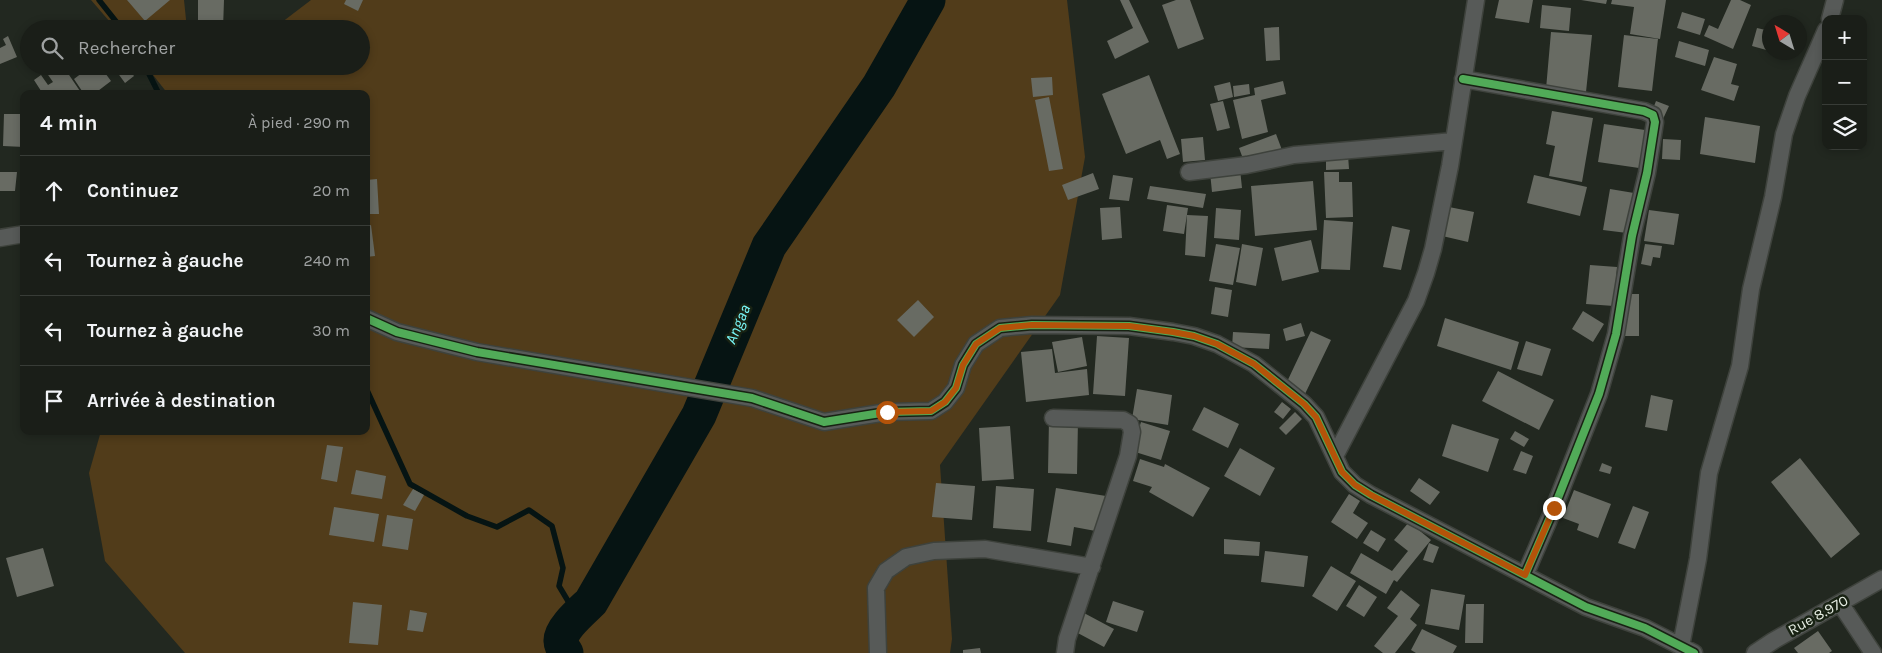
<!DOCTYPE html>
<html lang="fr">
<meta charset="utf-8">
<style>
:root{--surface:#1a1e18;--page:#272b25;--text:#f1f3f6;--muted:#9fa2a2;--line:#383c37}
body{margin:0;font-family:Karla,sans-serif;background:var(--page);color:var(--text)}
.controls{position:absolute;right:15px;top:15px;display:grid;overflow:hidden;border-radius:10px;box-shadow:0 2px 8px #0003}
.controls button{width:45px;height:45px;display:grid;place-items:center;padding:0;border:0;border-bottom:1px solid var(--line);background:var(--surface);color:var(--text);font:25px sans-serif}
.compass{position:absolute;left:1762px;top:15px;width:45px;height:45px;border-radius:50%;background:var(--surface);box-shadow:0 2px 8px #0003;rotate:322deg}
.stop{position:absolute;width:15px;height:15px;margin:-11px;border:4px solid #b45309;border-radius:50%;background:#fff}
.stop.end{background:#b45309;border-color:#fff;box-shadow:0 1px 5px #0008}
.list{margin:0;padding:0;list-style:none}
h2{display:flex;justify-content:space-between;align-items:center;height:65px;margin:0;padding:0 20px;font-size:21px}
h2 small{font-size:16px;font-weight:400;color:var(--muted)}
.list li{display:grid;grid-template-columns:32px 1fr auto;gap:15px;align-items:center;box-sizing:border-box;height:70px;padding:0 20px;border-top:1px solid var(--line)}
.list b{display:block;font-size:19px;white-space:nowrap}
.list em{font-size:16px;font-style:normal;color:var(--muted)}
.icon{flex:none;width:28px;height:28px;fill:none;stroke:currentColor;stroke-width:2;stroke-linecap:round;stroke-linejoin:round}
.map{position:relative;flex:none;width:1882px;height:653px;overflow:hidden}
.search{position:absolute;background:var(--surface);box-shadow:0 2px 8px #0003;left:20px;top:20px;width:350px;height:55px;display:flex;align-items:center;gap:12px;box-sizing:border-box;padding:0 18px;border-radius:28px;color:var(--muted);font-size:19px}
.panel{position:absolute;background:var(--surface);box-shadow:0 2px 8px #0003;left:20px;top:90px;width:350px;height:345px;border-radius:10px}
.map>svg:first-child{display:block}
</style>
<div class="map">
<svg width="1882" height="653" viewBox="0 0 1882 653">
<rect width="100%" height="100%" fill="#222820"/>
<path fill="#513c1a" d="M91 0H184L187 29H116Z
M311 0H1067L1085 157 1060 295 940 465 952 639 950 653H185L105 561 89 473 101 431H366V94H168L146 66H361V29H273Z"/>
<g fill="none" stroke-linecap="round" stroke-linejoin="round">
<path stroke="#061413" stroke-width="5.5" d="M99 0 122 29
M145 66 159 94
M366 388 410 484 467 516 497 527 529 510 552 526 563 568 559 586 577 616"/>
<path stroke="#061413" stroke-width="35" d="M566 653C564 650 561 645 561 641 560 629 583 610 591 602L699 415 769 246 879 86 928 0"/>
</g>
<path fill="#686b63" d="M127 0H170L145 21Z
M198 0H224L223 29H198Z
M346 0H363L358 11 344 4Z
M1120 0H1129L1149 42 1115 59 1107 41 1133 28Z
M1176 0H1190L1204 39 1178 49 1162 5Z
M1499 0H1533L1529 23 1495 18Z
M1581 0H1607L1606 4Z
M1612 0H1666L1660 39 1630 34 1634 7 1611 4Z
M1731 0H1740L1751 5 1733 49 1704 36 1709 25 1718 29Z
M1542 5 1571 8 1569 31 1540 28Z
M1682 12 1705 19 1700 35 1677 28Z
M1279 27 1280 60 1266 61 1264 28Z
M1757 28 1770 31V51L1752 46Z
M1551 32 1592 35 1586 92 1546 89Z
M1624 35 1658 39 1652 91 1618 87Z
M8 36 17 57 0 64V48L6 45 3 39Z
M1679 41 1709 50 1705 66 1675 57Z
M1714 57 1737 64 1731 84 1739 86 1734 101 1701 90Z
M54 66H63L82 94H43L34 80 41 75 48 85 53 82 46 72Z
M91 66H100L111 81 94 94H84L74 79Z
M116 66H127L134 76 125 83 114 68Z
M1149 75 1180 154 1167 159 1160 140 1126 154 1102 94Z
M1052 77 1053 95 1033 97 1031 78Z
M1283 81 1286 94 1261 100 1268 132 1242 139 1233 100 1255 95 1254 88Z
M1230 82 1233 97 1218 101 1214 86Z
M1249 84 1250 94 1234 97 1233 86Z
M1049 97 1063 169 1049 171 1035 100Z
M1223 101 1230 128 1217 131 1210 104Z
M1656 101 1669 106 1663 119 1651 114Z
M1552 111 1593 118 1582 182 1549 176 1555 146 1546 144Z
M4 114H24V147L3 146Z
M1705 117 1760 126 1755 163 1700 154Z
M1604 124 1645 130 1639 168 1598 162Z
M1276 134 1282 150 1245 164 1239 148Z
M1203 137 1205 160 1183 162 1181 139Z
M1663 139 1681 140 1680 160 1662 159Z
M1348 155 1349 169 1326 170V156Z
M1240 169 1242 188 1212 192 1210 172Z
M0 172H17L15 191H0Z
M1324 172H1339V182H1352L1353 217 1326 218Z
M1093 173 1099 189 1068 200 1062 185Z
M1113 175 1133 178 1129 201 1109 199Z
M1534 175 1587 187 1580 216 1527 203Z
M377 179 379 214H366V180Z
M1313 181 1317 230 1255 236 1251 186Z
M1150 186 1206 194 1203 208 1147 199Z
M1610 189 1634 193 1627 233 1603 230Z
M1167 205 1188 208 1184 234 1163 231Z
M1444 206 1474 212 1468 242 1438 235Z
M1120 207 1122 238 1102 240 1100 208Z
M1216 208 1241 210 1239 240 1214 238Z
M1649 210 1679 214 1674 245 1644 241Z
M1187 215 1208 216 1205 257 1185 255Z
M1324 220 1353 222 1350 270 1321 269Z
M371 225 375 256 366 257V226Z
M1392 226 1410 230 1401 270 1383 267Z
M1311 240 1319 272 1282 281 1274 248Z
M1216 244 1240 248 1233 285 1209 281Z
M1242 244 1263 248 1256 286 1236 282Z
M1645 244 1662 246 1660 258 1653 257 1651 266 1641 264Z
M1590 265 1617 267 1614 306 1586 304Z
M1215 287 1232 290 1228 317 1211 314Z
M1619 294H1639V336H1618Z
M918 300 934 317 914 337 897 320Z
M1583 311 1604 324 1593 342 1572 329Z
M1445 318 1519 342 1511 370 1437 346Z
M1301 323 1305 336 1286 341 1283 329Z
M1311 331 1331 340 1304 396 1285 386Z
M1233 332 1270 334 1269 349 1232 347Z
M1097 336 1129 338 1125 396 1093 394Z
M1082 337 1087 366 1058 372 1052 342Z
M1526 341 1551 349 1542 376 1517 369Z
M1052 349 1055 373 1087 369 1089 395 1026 402 1021 352Z
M1498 371 1554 400 1539 430 1482 401Z
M1137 389 1172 395 1168 425 1132 419Z
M1651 395 1673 400 1667 431 1645 427Z
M1282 402 1291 409 1283 419 1274 412Z
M1204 407 1239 424 1228 448 1192 430Z
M1295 412 1302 419 1286 435 1279 428Z
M1049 419 1078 420 1077 474 1048 473Z
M1141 422 1170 431 1161 460 1132 451Z
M1452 424 1499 439 1488 472 1442 456Z
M1010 426 1014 479 982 481 979 428Z
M1515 431 1529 439 1524 447 1510 439Z
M327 445 343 447 337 482 321 479Z
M1240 448 1275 468 1260 496 1224 476Z
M1521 451 1533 456 1526 474 1513 470Z
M1800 458 1860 534 1831 558 1771 482Z
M1140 459 1164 467 1165 464 1210 488 1193 517 1149 492 1152 487 1133 481Z
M1602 463 1612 467 1610 474 1599 471Z
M356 470 386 476 382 499 351 494Z
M1419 478 1440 492 1430 505 1410 491Z
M936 483 975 486 972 520 932 517Z
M996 486 1034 489 1031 531 993 528Z
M1056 488 1106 496 1101 532 1074 527 1071 546 1047 542Z
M413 489 424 495 415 511 403 505Z
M1574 490 1611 504 1598 538 1577 530 1579 524 1563 518Z
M1349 494 1360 501 1353 513 1368 523 1357 539 1331 522Z
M1633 506 1649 512 1635 549 1618 543Z
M334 507 379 514 374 542 329 535Z
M387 515 413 519 408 550 382 546Z
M1409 522 1431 540 1397 582 1394 580 1386 594 1350 573 1361 553 1392 571 1408 551 1394 540Z
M1371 530 1386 539 1378 552 1363 543Z
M1224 539 1260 542 1259 556 1224 554Z
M1429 543 1439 547 1433 563 1423 560Z
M43 548 54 586 17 597 6 558Z
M1265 551 1308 556 1304 587 1261 582Z
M1331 566 1356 581 1337 611 1312 596Z
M1359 585 1377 597 1364 617 1346 606Z
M1431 589 1465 595 1459 630 1425 624Z
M1401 590 1420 605 1410 619 1417 625 1395 653H1383L1374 646 1398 616 1387 608Z
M1113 601 1144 611 1137 632 1106 622Z
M353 602 382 605 378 645 349 643Z
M1466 604H1484L1483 643H1465Z
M410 610 427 613 423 632 407 630Z
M1084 613 1114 629 1104 647 1074 631Z
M1422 629 1457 646 1453 653H1416L1411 650Z
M1818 631 1832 651 1829 653H1798L1794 648Z
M980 648 981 653H963V650Z"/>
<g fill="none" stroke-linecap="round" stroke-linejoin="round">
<g stroke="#3e423c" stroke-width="19">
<path id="minor" d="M1830 19 1835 0
M1463 79 1644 111 1653 115 1655 122 1647 173 1632 236 1616 334 1599 394 1554 508 1525 575
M1189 172 1247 165 1294 155 1454 141
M0 238 24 234
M366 318 397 332 477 352 752 398 824 422 887 412 931 411 945 402 956 388 963 365 976 344 1000 328 1032 325 1129 326 1173 332 1194 336 1217 344 1254 364 1304 404 1316 417 1342 472 1355 485 1371 495 1586 607 1645 628 1694 653
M1053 418 1123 420 1130 424 1132 432 1128 456 1067 639 1065 653
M1335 456 1416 301 1426 273 1433 249 1450 166 1476 0
M1840 603 1873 653
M1681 646 1698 559 1709 473 1740 366 1751 289 1773 197 1784 134 1797 96 1826 30
M878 653 876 588 886 571 906 557 934 551 985 549 1092 567
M1755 653 1773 641 1882 579"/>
</g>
<use href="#minor" stroke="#575a58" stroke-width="16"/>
<g stroke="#182213" stroke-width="11">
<path id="cycleway" d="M1463 79 1644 111 1653 115 1655 122 1647 173 1632 236 1616 334 1599 394 1554 508 1525 575
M366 318 397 332 477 352 752 398 824 422 887 412 931 411 945 402 956 388 963 365 976 344 1000 328 1032 325 1129 326 1173 332 1194 336 1217 344 1254 364 1304 404 1316 417 1342 472 1355 485 1371 495 1586 607 1645 628 1694 653"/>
</g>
<use href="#cycleway" stroke="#51ab58" stroke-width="8"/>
</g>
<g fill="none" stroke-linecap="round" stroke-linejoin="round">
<path stroke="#b45309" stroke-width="6" d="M887 412 931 411 945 402 956 388 963 365 976 344 1000 328 1032 325 1129 326 1173 332 1194 336 1217 344 1254 364 1304 404 1316 417 1342 472 1355 485 1371 495 1525 575 1554 508"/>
</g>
<g text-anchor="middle" stroke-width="5" stroke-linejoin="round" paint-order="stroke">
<g font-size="15" fill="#e4ebe1" stroke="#182213">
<text transform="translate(1818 615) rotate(-29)" y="5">Rue 8.970</text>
</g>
<g font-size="16" font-style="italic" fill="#7afafb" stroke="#182213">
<text transform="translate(737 324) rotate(-67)" y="6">Angaa</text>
</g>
</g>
</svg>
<div class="controls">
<button>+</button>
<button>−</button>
<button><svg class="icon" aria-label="layers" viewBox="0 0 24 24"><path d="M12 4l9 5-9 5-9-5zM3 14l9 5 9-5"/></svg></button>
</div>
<svg class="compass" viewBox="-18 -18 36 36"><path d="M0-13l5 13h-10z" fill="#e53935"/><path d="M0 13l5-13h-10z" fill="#9fa2a2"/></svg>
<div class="stop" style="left:887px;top:412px"></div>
<div class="stop end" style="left:1554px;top:508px"></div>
<div class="search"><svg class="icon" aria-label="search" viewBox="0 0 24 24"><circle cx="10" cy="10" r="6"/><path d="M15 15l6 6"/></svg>Rechercher</div>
<section class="panel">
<h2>4 min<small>À pied · 290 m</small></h2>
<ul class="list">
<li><svg class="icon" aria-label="ahead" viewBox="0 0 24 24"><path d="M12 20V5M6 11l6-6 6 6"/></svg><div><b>Continuez</b></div><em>20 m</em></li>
<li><svg class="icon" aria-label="left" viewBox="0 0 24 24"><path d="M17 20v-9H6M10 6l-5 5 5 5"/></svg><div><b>Tournez à gauche</b></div><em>240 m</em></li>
<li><svg class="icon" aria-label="left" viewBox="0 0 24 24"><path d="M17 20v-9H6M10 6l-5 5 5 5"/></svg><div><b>Tournez à gauche</b></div><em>30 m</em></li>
<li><svg class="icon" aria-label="arrive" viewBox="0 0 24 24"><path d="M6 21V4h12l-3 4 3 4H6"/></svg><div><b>Arrivée à destination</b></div></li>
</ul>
</section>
</div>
